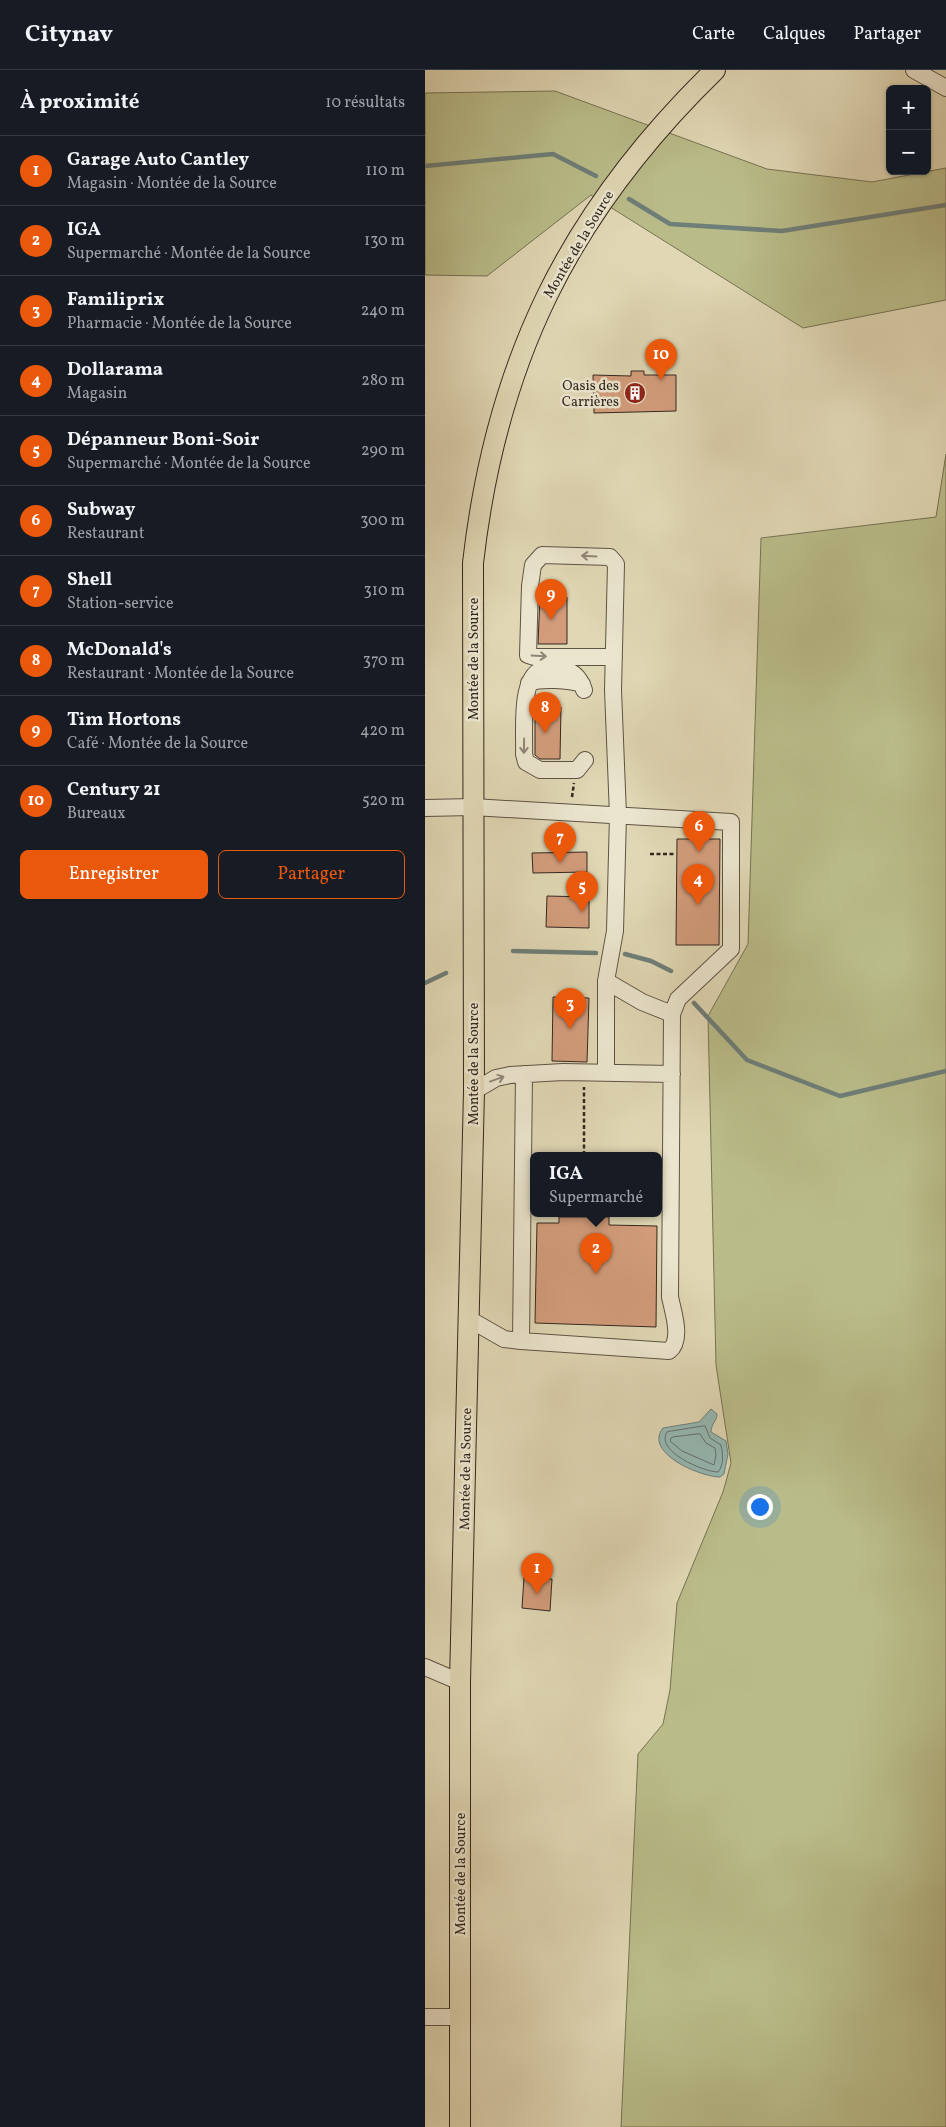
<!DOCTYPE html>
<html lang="fr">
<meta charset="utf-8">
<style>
:root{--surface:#171b24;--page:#242831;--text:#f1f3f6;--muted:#9ea1a6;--line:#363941;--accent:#ea580c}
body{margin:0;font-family:Vollkorn,serif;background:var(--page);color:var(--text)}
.controls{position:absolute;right:15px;top:15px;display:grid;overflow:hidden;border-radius:8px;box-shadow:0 1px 4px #0004}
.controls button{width:45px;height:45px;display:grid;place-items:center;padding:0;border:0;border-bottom:1px solid var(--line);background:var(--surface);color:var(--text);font:25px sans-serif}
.you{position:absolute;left:334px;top:1436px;width:18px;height:18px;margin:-12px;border:4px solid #fff;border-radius:50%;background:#1a73e8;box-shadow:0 0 0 8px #1a73e833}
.badge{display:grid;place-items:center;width:32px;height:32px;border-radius:50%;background:var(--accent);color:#fff;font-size:16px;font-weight:700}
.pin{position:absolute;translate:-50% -41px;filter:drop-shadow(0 1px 2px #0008)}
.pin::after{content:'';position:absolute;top:26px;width:18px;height:15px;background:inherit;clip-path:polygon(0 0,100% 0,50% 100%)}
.popup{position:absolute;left:105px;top:1082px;width:132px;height:65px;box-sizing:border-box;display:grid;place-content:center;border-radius:8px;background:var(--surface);filter:drop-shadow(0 1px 4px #0005);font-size:16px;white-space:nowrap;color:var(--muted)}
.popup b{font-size:19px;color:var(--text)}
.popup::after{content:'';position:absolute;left:50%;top:100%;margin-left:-10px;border:10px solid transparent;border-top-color:var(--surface)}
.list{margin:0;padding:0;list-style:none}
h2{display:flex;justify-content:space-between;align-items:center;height:65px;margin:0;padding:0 20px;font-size:21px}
h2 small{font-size:16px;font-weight:400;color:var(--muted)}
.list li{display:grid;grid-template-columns:32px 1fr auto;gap:15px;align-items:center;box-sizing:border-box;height:70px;padding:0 20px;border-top:1px solid var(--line)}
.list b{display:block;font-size:19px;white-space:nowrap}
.list p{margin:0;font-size:16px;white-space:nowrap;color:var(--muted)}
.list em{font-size:16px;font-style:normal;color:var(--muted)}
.actions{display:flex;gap:10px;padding:15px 20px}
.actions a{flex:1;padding:11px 0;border:1px solid var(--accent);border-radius:8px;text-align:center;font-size:18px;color:var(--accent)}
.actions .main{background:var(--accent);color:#fff}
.map{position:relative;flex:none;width:521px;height:2057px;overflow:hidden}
header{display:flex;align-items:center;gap:30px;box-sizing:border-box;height:70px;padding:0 25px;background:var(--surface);border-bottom:1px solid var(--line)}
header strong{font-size:24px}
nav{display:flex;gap:28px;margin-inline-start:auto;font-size:18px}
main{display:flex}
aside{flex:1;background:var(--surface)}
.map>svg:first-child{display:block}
</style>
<header>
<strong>Citynav</strong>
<nav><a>Carte</a><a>Calques</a><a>Partager</a></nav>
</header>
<main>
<aside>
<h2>À proximité<small>10 résultats</small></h2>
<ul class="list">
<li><span class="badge">1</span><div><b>Garage Auto Cantley</b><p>Magasin · Montée de la Source</p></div><em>110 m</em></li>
<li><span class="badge">2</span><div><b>IGA</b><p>Supermarché · Montée de la Source</p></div><em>130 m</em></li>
<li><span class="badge">3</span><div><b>Familiprix</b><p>Pharmacie · Montée de la Source</p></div><em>240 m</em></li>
<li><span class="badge">4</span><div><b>Dollarama</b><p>Magasin</p></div><em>280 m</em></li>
<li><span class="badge">5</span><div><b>Dépanneur Boni-Soir</b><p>Supermarché · Montée de la Source</p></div><em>290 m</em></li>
<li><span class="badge">6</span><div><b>Subway</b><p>Restaurant</p></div><em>300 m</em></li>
<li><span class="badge">7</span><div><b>Shell</b><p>Station-service</p></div><em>310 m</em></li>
<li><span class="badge">8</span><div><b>McDonald's</b><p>Restaurant · Montée de la Source</p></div><em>370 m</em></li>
<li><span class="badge">9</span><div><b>Tim Hortons</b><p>Café · Montée de la Source</p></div><em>420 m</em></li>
<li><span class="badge">10</span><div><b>Century 21</b><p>Bureaux</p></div><em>520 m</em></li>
</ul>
<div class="actions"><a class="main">Enregistrer</a><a>Partager</a></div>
</aside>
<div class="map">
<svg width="521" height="2057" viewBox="0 0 521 2057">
<rect width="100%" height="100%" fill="#e0d7b4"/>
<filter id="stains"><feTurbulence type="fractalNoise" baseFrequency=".004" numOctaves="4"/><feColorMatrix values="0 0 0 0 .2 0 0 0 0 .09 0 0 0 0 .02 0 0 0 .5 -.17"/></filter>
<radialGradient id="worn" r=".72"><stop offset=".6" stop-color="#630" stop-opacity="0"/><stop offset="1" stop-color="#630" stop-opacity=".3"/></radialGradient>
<path fill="#b9bc89" stroke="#767254" d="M130 21 342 99 447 112 521 98V230L378 258 166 125 62 206 0 205V23Z
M521 384V2057H196L213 1684 238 1654 245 1620 252 1533 298 1422 306 1393 291 1295 283 946 323 874 336 468 511 447Z"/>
<path fill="#95b8b3" stroke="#6e7e78" d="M286 1339 292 1344C292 1351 286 1354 286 1362L301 1371 303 1384 299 1404 295 1407C276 1407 218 1383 238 1358L274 1352Z"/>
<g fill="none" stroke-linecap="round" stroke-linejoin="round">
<path stroke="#64706a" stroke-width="1" d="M280 1356 285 1368 296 1375C298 1384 299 1395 293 1402 279 1402 229 1381 242 1362Z
M275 1364 281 1373 290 1378 291 1385 289 1395 257 1381 245 1371 246 1368 248 1367Z"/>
<path stroke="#6e7e78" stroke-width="4.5" d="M0 96 128 84 171 106
M204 129 245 154 357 161 521 135
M88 881 171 883
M200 884 226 891 246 901
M0 913 21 903
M269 933 322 990 415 1026 521 1001"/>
</g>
<path fill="#d29c7b" stroke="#342720" d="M206 301H219V305H251V341L169 343 168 305 206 306Z
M115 527H142V574H113Z
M110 637H136L135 689H115L110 685Z
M252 769H295L294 875H251Z
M162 782V802L108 803 107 783Z
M122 826 164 827V858L121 857Z
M128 927 164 928 162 992 127 991Z
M134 1147H184V1155L232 1156 231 1257 110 1253 112 1153H134Z
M99 1507 127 1509 125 1541 97 1538Z"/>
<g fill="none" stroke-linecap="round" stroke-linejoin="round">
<g stroke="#5f5345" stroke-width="18">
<path id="minor" d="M489 0 521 18
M104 613C115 608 145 610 157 614
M159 620C155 608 149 600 135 599 129 599 122 598 116 600 94 609 100 664 99 684L101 692 115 700H152L160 690
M0 738 48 737 306 752V879L253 929 247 944 245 1227C248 1242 258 1270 244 1281L96 1271 79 1269 44 1249
M181 911 217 932 247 944
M181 1002V911L190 861 193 745 188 620 191 494 185 487 117 485 108 495 105 516 103 585 109 587H189
M49 1021 71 1008 85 1005 138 1002 247 1004
M96 1271 99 1004
M0 1597 35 1612
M0 1947H36"/>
</g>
<g stroke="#342720" stroke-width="22">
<path id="major" d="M35 2057V1612L49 1021 48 493C71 291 144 142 290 0"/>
</g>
<path stroke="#342720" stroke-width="2.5" stroke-dasharray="4 2.5" stroke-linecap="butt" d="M147 727 149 713
M225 784H249
M159 1085V1017"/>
<use href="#minor" stroke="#ebe5ce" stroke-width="16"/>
<use href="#major" stroke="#e0d7b4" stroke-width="20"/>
</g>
<defs><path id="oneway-shaft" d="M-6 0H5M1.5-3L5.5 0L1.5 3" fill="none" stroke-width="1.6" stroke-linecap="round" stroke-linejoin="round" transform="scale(1.25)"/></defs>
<g stroke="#908677">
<use href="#oneway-shaft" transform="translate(164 486) rotate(-177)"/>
<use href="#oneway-shaft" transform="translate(114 586) rotate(3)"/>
<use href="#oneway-shaft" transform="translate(99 676) rotate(91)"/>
<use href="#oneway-shaft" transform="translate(72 1009) rotate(-20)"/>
</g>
<defs>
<g id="building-disc" transform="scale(1.125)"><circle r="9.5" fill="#8f2418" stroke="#ebe5ce"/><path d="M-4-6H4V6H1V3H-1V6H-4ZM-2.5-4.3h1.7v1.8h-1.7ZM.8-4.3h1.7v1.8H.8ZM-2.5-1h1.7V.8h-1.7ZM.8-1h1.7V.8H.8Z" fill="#fff"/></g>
</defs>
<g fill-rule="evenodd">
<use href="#building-disc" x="210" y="323"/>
</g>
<g text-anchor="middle" stroke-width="5" stroke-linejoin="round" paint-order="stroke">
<g font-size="14" fill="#342720" stroke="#ebe5ce">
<text transform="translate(153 174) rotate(-59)" y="5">Montée de la Source</text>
<text transform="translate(48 589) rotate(-90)" y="5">Montée de la Source</text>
<text transform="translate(48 994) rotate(-90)" y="5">Montée de la Source</text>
<text transform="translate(40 1399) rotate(-89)" y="5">Montée de la Source</text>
<text transform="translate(35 1804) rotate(-90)" y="5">Montée de la Source</text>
</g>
<g font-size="14" fill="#342720" stroke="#ebe5ce" text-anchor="end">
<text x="194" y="320">Oasis des<tspan x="194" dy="16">Carrières</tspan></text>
</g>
</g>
<rect width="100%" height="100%" filter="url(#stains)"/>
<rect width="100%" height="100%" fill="url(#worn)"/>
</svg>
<div class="controls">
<button>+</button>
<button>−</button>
</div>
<div class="you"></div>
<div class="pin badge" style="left:112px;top:1524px">1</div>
<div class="pin badge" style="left:171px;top:1204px">2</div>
<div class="popup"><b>IGA</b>Supermarché</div>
<div class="pin badge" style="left:145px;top:959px">3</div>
<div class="pin badge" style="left:273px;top:835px">4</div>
<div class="pin badge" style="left:157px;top:842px">5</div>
<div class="pin badge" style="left:274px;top:782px">6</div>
<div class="pin badge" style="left:135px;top:793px">7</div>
<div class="pin badge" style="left:120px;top:663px">8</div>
<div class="pin badge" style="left:126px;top:550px">9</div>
<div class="pin badge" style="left:236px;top:310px">10</div>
</div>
</main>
